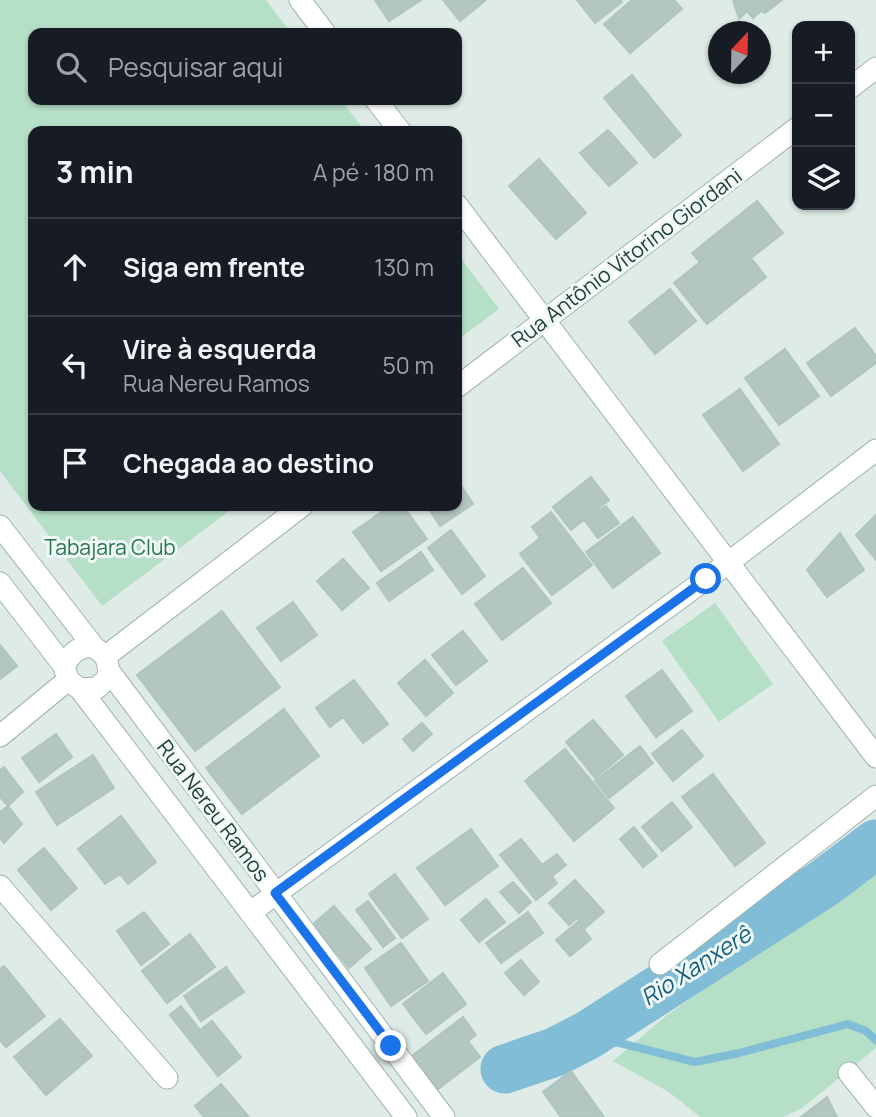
<!DOCTYPE html>
<html lang="pt">
<meta charset="utf-8">
<style>
:root{--surface:#171b24;--page:#20242c;--text:#f1f3f6;--muted:#9ea1a6;--line:#363941}
body{margin:0;font-family:Manrope,sans-serif;background:var(--page);color:var(--text)}
.controls{position:absolute;right:21px;top:21px;display:grid;overflow:hidden;border-radius:14px;box-shadow:0 2px 5px #0004}
.controls button{width:63px;height:63px;display:grid;place-items:center;padding:0;border:0;border-bottom:2px solid var(--line);background:var(--surface);color:var(--text);font:35px sans-serif}
.compass{position:absolute;left:708px;top:21px;width:63px;height:63px;border-radius:50%;background:var(--surface);box-shadow:0 2px 5px #0004;rotate:22deg}
.stop{position:absolute;width:21px;height:21px;margin:-16px;border:5px solid #1a73e8;border-radius:50%;background:#fff}
.stop.end{background:#1a73e8;border-color:#fff;box-shadow:0 2px 7px #0008}
.list{margin:0;padding:0;list-style:none}
h2{display:flex;justify-content:space-between;align-items:center;height:91px;margin:0;padding:0 28px;font-size:30px}
h2 small{font-size:23px;font-weight:400;color:var(--muted)}
.list li{display:grid;grid-template-columns:46px 1fr auto;gap:21px;align-items:center;box-sizing:border-box;height:98px;padding:0 28px;border-top:2px solid var(--line)}
.list b{display:block;font-size:26px;white-space:nowrap}
.list p{margin:0;font-size:23px;white-space:nowrap;color:var(--muted)}
.list em{font-size:23px;font-style:normal;color:var(--muted)}
.icon{flex:none;width:38px;height:38px;fill:none;stroke:currentColor;stroke-width:2;stroke-linecap:round;stroke-linejoin:round}
.map{position:relative;flex:none;width:876px;height:1117px;overflow:hidden}
.search{position:absolute;background:var(--surface);box-shadow:0 2px 5px #0004;left:28px;top:28px;width:434px;height:77px;display:flex;align-items:center;gap:18px;box-sizing:border-box;padding:0 24px;border-radius:14px;color:var(--muted);font-size:26px}
.panel{position:absolute;background:var(--surface);box-shadow:0 2px 5px #0004;left:28px;top:126px;width:434px;height:385px;border-radius:14px}
.map>svg:first-child{display:block}
</style>
<div class="map">
<svg width="876" height="1117" viewBox="0 0 876 1117">
<rect width="100%" height="100%" fill="#deebe7"/>
<path fill="#b5dfc6" d="M0 0H266L291 33H33V100H341L365 131H33V506H236L102 606 0 471Z
M457 253 499 309 457 340Z
M715 603 773 684 719 722 662 641Z
M876 867V1048L802 1108 783 1117H700L669 1092 613 1061 666 1016Z"/>
<g fill="none" stroke-linecap="round" stroke-linejoin="round">
<path stroke="#81bdd6" stroke-width="8" d="M588 1035 695 1062 739 1053 848 1024 866 1031 876 1040"/>
<path stroke="#81bdd6" stroke-width="49" d="M505 1069 555 1052 588 1035 823 884 876 844"/>
</g>
<path fill="#b3c6c1" stroke="#b0c5bf" stroke-width="2" d="M375 0H421L389 21Z
M443 0H486L460 21Z
M577 0H620L622 2 595 23Z
M632 0H674L682 9 630 53 604 24Z
M733 0H782L765 13 761 11 753 18 747 11 739 19Z
M632 75 681 135 654 158 604 98Z
M608 130 637 163 609 186 580 153Z
M539 159 586 213 556 239 509 186Z
M757 201 783 233 751 258 766 277 707 324 674 283 700 262 692 253Z
M670 289 696 321 655 354 629 322Z
M855 328 876 356V363L831 396 807 363Z
M785 349 819 396 779 425 745 378Z
M740 389 779 444 743 471 703 415Z
M591 477 609 500 571 530 553 507Z
M457 479 473 504 440 526 427 506H457Z
M390 506H403L427 539 381 571 353 532Z
M606 506 619 523 598 538 585 521Z
M551 512 592 565 552 595 520 554 540 538 532 527Z
M876 515V560L856 535Z
M633 517 660 553 613 588 586 552Z
M451 530 485 576 462 594 428 548Z
M840 533 864 570 827 597 807 570Z
M421 552 433 570 389 601 377 583Z
M343 559 369 588 342 610 317 581Z
M523 568 551 603 502 640 475 604Z
M293 602 317 635 281 661 257 628Z
M222 611 280 687 195 751 137 675Z
M463 631 487 661 456 685 432 655Z
M0 645 17 666 0 679Z
M425 660 453 693 426 716 398 683Z
M662 670 692 711 656 737 626 696Z
M354 680 388 724 363 743 343 717 330 727 316 708Z
M284 709 319 756 242 814 206 768Z
M593 720 623 755 595 778 566 742Z
M422 723 432 734 413 751 403 739Z
M682 730 703 756 673 781 652 754Z
M56 734 72 757 39 782 22 758Z
M640 746 653 763 609 798 595 781Z
M565 749 614 808 574 841 525 781Z
M93 755 114 788 57 825 36 792Z
M4 767 23 792 8 806 0 797V770Z
M713 774 765 843 735 866 682 797Z
M672 802 692 827 662 851 642 827Z
M8 806 22 824 4 843 0 838V812Z
M121 816 156 862 128 884 120 874 105 884 78 849Z
M634 827 657 856 643 867 620 839Z
M471 829 498 866 445 905 417 868Z
M521 839 542 865 557 854 566 865 552 876 557 883 536 900 500 855Z
M44 848 77 888 51 910 18 870Z
M395 874 428 919 402 938 369 894Z
M575 880 604 912 585 928 577 918 569 925 549 903Z
M513 882 531 902 519 913 500 892Z
M486 899 505 922 479 942 461 920Z
M368 901 395 938 383 947 356 910Z
M334 906 371 949 349 968 313 924Z
M144 912 169 944 141 965 117 931Z
M528 912 543 933 501 963 486 943Z
M578 922 591 939 570 956 556 940Z
M190 934 215 967 167 1003 142 971Z
M401 943 428 981 391 1006 365 968Z
M521 960 539 982 524 995 505 973Z
M4 966 45 1016 6 1047 0 1040V969Z
M226 967 244 992 201 1021 184 996Z
M443 973 466 1004 426 1034 403 1004Z
M181 1006 200 1030 212 1021 241 1057 218 1076 170 1015Z
M463 1017 476 1035 468 1041 480 1057 434 1092 408 1059Z
M60 1019 92 1056 46 1095 14 1057Z
M571 1071 604 1117H561L543 1092Z
M221 1084 249 1117H204L195 1106Z
M827 1097 837 1117H801Z"/>
<g fill="none" stroke-linecap="round" stroke-linejoin="round">
<g stroke="#a1b3af" stroke-width="23">
<path id="minor" d="M300 0 325 33
M850 88 876 68
M376 100 400 131
M457 205 876 757
M457 387 797 128
M0 526 94 647
M0 583 64 666
M106 656 302 506
M109 671 444 1117
M80 689 97 688 108 678C110 662 106 652 90 646 76 648 71 654 64 666L68 680 80 689 406 1117
M0 736 68 680
M0 886 167 1078
M251 912 728 563 876 450
M660 964 876 796
M849 1073 876 1107"/>
</g>
<use href="#minor" stroke="#fff" stroke-width="21"/>
</g>
<g fill="none" stroke-linecap="round" stroke-linejoin="round">
<path stroke="#1a73e8" stroke-width="9" d="M391 1046 275 893 706 579"/>
</g>
<g text-anchor="middle" stroke-width="6" stroke-linejoin="round" paint-order="stroke">
<g font-size="21" fill="#1e3c38" stroke="#eff8f4">
<text transform="translate(627 258) rotate(-37)" y="7">Rua Antônio Vitorino Giordani</text>
<text transform="translate(213 811) rotate(53)" y="7">Rua Nereu Ramos</text>
</g>
<g font-size="21" fill="#257650" stroke="#eff8f4">
<text x="110" y="555">Tabajara Club</text>
</g>
<g font-size="23" font-style="italic" fill="#145d7c" stroke="#eff8f4">
<text transform="translate(696 966) rotate(-33)" y="8">Rio Xanxerê</text>
</g>
</g>
</svg>
<div class="controls">
<button>+</button>
<button>−</button>
<button><svg class="icon" aria-label="layers" viewBox="0 0 24 24"><path d="M12 4l9 5-9 5-9-5zM3 14l9 5 9-5"/></svg></button>
</div>
<svg class="compass" viewBox="-18 -18 36 36"><path d="M0-13l5 13h-10z" fill="#e53935"/><path d="M0 13l5-13h-10z" fill="#9ea1a6"/></svg>
<div class="stop" style="left:706px;top:579px"></div>
<div class="stop end" style="left:391px;top:1046px"></div>
<div class="search"><svg class="icon" aria-label="search" viewBox="0 0 24 24"><circle cx="10" cy="10" r="6"/><path d="M15 15l6 6"/></svg>Pesquisar aqui</div>
<section class="panel">
<h2>3 min<small>A pé · 180 m</small></h2>
<ul class="list">
<li><svg class="icon" aria-label="ahead" viewBox="0 0 24 24"><path d="M12 20V5M6 11l6-6 6 6"/></svg><div><b>Siga em frente</b></div><em>130 m</em></li>
<li><svg class="icon" aria-label="left" viewBox="0 0 24 24"><path d="M17 20v-9H6M10 6l-5 5 5 5"/></svg><div><b>Vire à esquerda</b><p>Rua Nereu Ramos</p></div><em>50 m</em></li>
<li><svg class="icon" aria-label="arrive" viewBox="0 0 24 24"><path d="M6 21V4h12l-3 4 3 4H6"/></svg><div><b>Chegada ao destino</b></div></li>
</ul>
</section>
</div>
